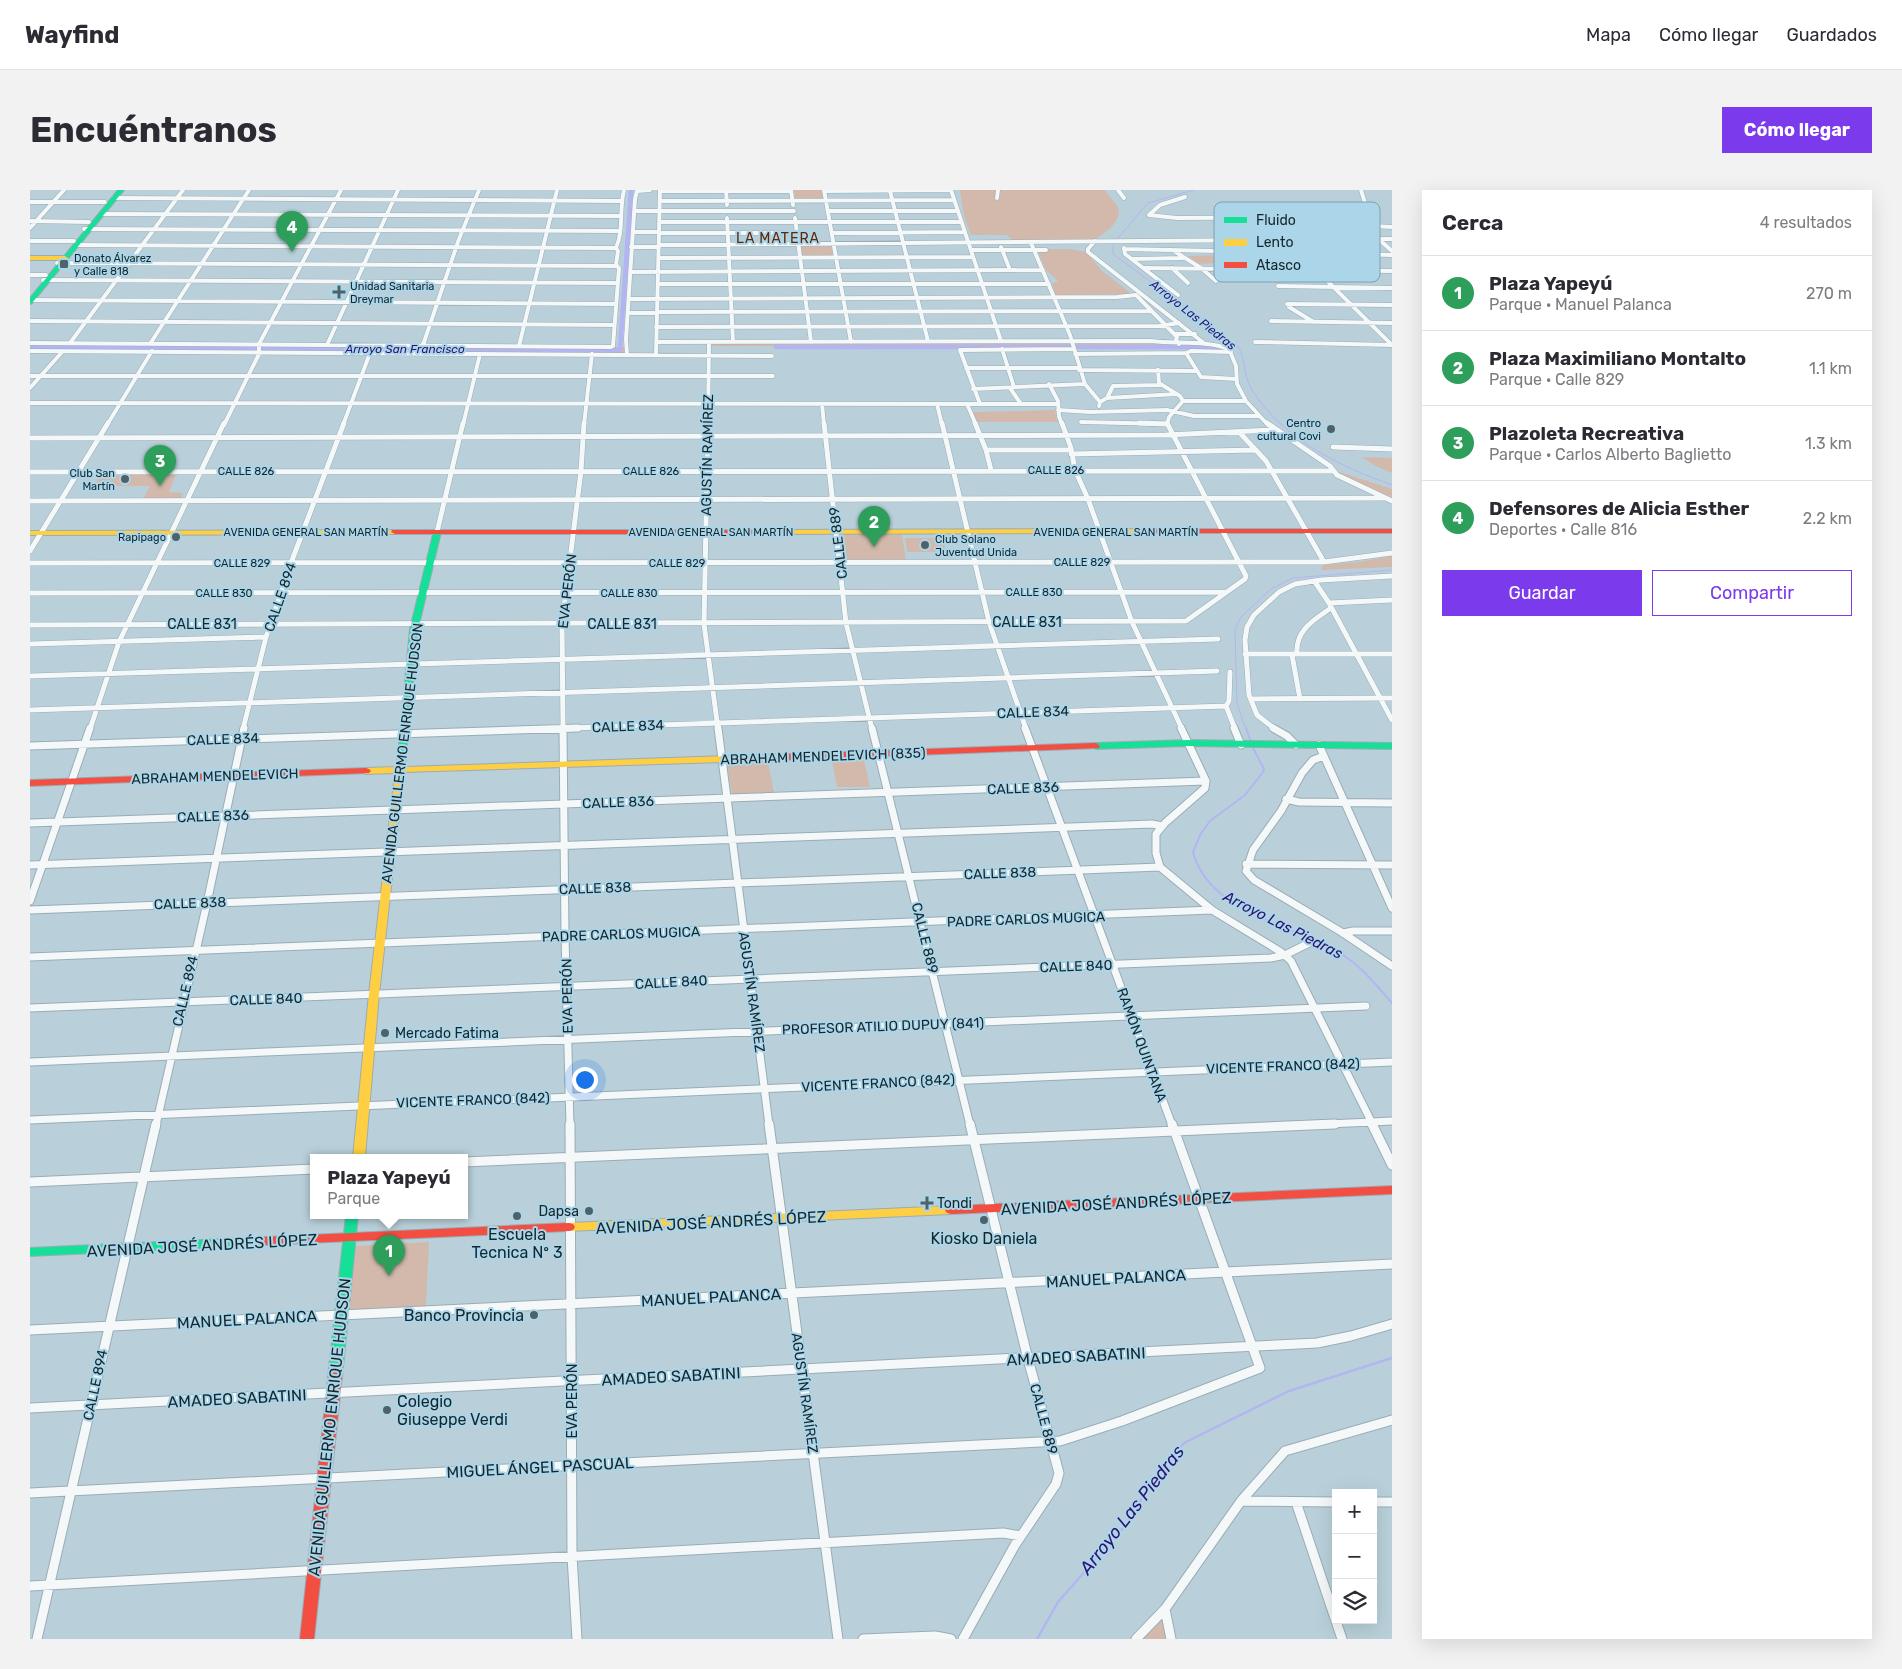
<!DOCTYPE html>
<html lang="es">
<meta charset="utf-8">
<style>
:root{--surface:#fff;--page:#f2f2f3;--text:#2b2b33;--muted:#7c7c81;--line:#e1e1e2;--accent:#7c3aed}
body{margin:0;font-family:Rubik,sans-serif;background:var(--page);color:var(--text)}
.controls{position:absolute;right:15px;bottom:15px;display:grid;overflow:hidden;border-radius:0px;box-shadow:0 5px 20px #0002}
.controls button{width:45px;height:45px;display:grid;place-items:center;padding:0;border:0;border-bottom:1px solid var(--line);background:var(--surface);color:var(--text);font:25px sans-serif}
.you{position:absolute;left:554px;top:889px;width:18px;height:18px;margin:-12px;border:4px solid #fff;border-radius:50%;background:#1a73e8;box-shadow:0 0 0 8px #1a73e833}
.badge{display:grid;place-items:center;width:32px;height:32px;border-radius:50%;background:var(--accent);color:#fff;font-size:16px;font-weight:700}
.pin{position:absolute;translate:-50% -41px;filter:drop-shadow(0 1px 2px #0008)}
.pin::after{content:'';position:absolute;top:26px;width:18px;height:15px;background:inherit;clip-path:polygon(0 0,100% 0,50% 100%)}
.popup{position:absolute;left:280px;top:964px;width:158px;height:65px;box-sizing:border-box;display:grid;place-content:center;border-radius:0px;background:var(--surface);filter:drop-shadow(0 1px 4px #0005);font-size:16px;white-space:nowrap;color:var(--muted)}
.popup b{font-size:19px;color:var(--text)}
.popup::after{content:'';position:absolute;left:50%;top:100%;margin-left:-10px;border:10px solid transparent;border-top-color:var(--surface)}
.list{margin:0;padding:0;list-style:none}
h2{display:flex;justify-content:space-between;align-items:center;height:65px;margin:0;padding:0 20px;font-size:21px}
h2 small{font-size:16px;font-weight:400;color:var(--muted)}
.list li{display:grid;grid-template-columns:32px 1fr auto;gap:15px;align-items:center;box-sizing:border-box;height:75px;padding:0 20px;border-top:1px solid var(--line)}
.list b{display:block;font-size:19px;white-space:nowrap}
.list p{margin:0;font-size:16px;white-space:nowrap;color:var(--muted)}
.list em{font-size:16px;font-style:normal;color:var(--muted)}
.actions{display:flex;gap:10px;padding:15px 20px}
.actions a{flex:1;padding:11px 0;border:1px solid var(--accent);border-radius:0px;text-align:center;font-size:18px;color:var(--accent)}
.actions .main{background:var(--accent);color:#fff}
.icon{flex:none;width:28px;height:28px;fill:none;stroke:currentColor;stroke-width:2;stroke-linecap:round;stroke-linejoin:round}
.map{position:relative;flex:none;width:1362px;height:1449px;overflow:hidden;border-radius:0px}
header{display:flex;align-items:center;gap:30px;box-sizing:border-box;height:70px;padding:0 25px;background:var(--surface);border-bottom:1px solid var(--line)}
header strong{font-size:24px}
nav{display:flex;gap:28px;margin-inline-start:auto;font-size:18px}
.intro{display:flex;align-items:center;justify-content:space-between;box-sizing:border-box;height:120px;padding:0 30px}
h1{margin:0;font-size:35px}
.button{padding:12px 22px;border-radius:0px;background:var(--accent);color:#fff;font-size:18px;font-weight:700}
main{display:flex;gap:30px;padding:0 30px}
aside{flex:1;background:var(--surface);border-radius:0px;box-shadow:0 5px 20px #0002}
.map>svg:first-child{display:block}
</style>
<header>
<strong>Wayfind</strong>
<nav><a>Mapa</a><a>Cómo llegar</a><a>Guardados</a></nav>
</header>
<div class="intro"><h1>Encuéntranos</h1><a class="button">Cómo llegar</a></div>
<main>
<div class="map">
<svg width="1362" height="1449" viewBox="0 0 1362 1449">
<rect width="100%" height="100%" fill="#b9d0da"/>
<path fill="#d2b9ac" d="M764 0H792L793 10H765Z
M930 0H1075C1078 6 1084 10 1087 16 1095 29 1075 44 1065 49L985 52 977 45H941C934 28 932 18 930 0Z
M770 56H801L803 67H772Z
M1021 59H1040L1056 62 1072 81 1102 104 1026 105 1022 94 1028 91 1016 80 1008 61Z
M1195 65 1205 72 1169 74 1158 66Z
M1124 152 1143 155 681 156 686 153Z
M0 154 595 157V163L592 164 0 160Z
M1025 220 1026 228 1030 232H946L943 222Z
M1332 267 1362 268V283L1346 276Z
M1310 282 1362 299V309L1309 283Z
M71 283H166L165 285H146L139 302 153 303 150 309H113L120 296H64Z
M812 344 872 345 876 370H815Z
M875 348H913L916 362H877Z
M1362 366V377L1291 380 1293 375 1328 372Z
M834 570 840 597H807L802 571Z
M738 572 744 603 702 605 697 573Z
M399 1052 396 1116 317 1120 323 1056Z
M1133 1428 1137 1449H1112Z"/>
<g fill="none" stroke-linecap="round" stroke-linejoin="round">
<path stroke="#b3b5f2" stroke-width="1" d="M1164 0 1118 13 1083 54V64L1208 156C1216 170 1213 186 1222 200 1253 249 1309 276 1362 295
M1216 539 1207 514 1205 439 1211 427 1241 399 1263 388 1362 380"/>
<path stroke="#b3b5f2" stroke-width="2" d="M1216 538 1221 552
M1222 556 1234 579 1233 582 1215 605 1180 631 1170 645 1163 662C1179 724 1266 735 1313 765 1332 777 1347 796 1362 813"/>
<path stroke="#b3b5f2" stroke-width="2.5" d="M1007 1449 1028 1412 1095 1336 1127 1284 1154 1253 1259 1201 1362 1168"/>
<path stroke="#b3b5f2" stroke-width="4.5" d="M0 157 590 160 601 0
M746 157H1193"/>
<g stroke="#9aacb4" stroke-width="5">
<path id="street-far3" d="M696 0 697 15
M761 0 763 15
M794 0 821 152
M921 0 971 151
M1088 0 1094 8
M1331 0 1345 46 1362 61
M631 1H761
M794 1 921 0
M860 1 898 151
M1155 7 1130 15 1119 25 1147 28 1340 27
M84 8 591 11
M967 8 968 0
M631 11 924 10
M0 12H75
M604 21H764
M799 21H927
M72 24 591 26
M1238 27 1254 48 1362 155
M697 28 703 152
M765 28 781 152
M0 31 59 32
M629 32H931
M1343 36 1362 37
M0 38 34 0
M54 39 589 41
M603 42H629
M630 43H767
M803 43 935 42
M0 51H44
M1065 51 1058 59V62L1175 154
M1001 53 1040 145 1055 194 1070 212
M46 55 586 58
M630 55 1362 49
M601 57H629
M971 57 980 80
M1094 58 1095 64 1148 105
M1094 59 1362 65
M941 60H1016
M1144 61 1171 78 1186 91
M629 68 943 67
M1102 69 1154 68
M27 73 587 76
M1114 78 1362 81
M1142 78 1158 93
M600 82 1013 80
M0 85H16
M13 90 588 93
M628 94H1019
M1248 96 1362 98
M1107 106 1147 147 1146 150 1149 154
M599 109 1087 107 1106 105
M0 110 586 114
M1257 114 1362 115
M1259 117 1282 131
M627 122 1121 121
M598 123H627
M0 131 584 135
M1241 131 1362 133
M626 137 1129 136 1149 133
M1144 144H1165
M626 152 1121 151C1146 154 1177 150 1199 159L1206 176 1207 194 1216 211 1238 235
M1225 152 1362 155
M0 153 581 157 583 156 589 78 586 75 588 61 586 58C594 40 589 19 594 0
M40 153 153 0
M120 154 219 0
M297 155 368 0
M393 155 429 49 449 0
M489 156 527 0
M972 159 984 197
M0 161 742 166
M1201 162 1161 161 1156 163 1171 187 1206 189
M1045 164 1156 163
M597 165 596 149 605 9 607 1 620 0
M626 165 630 0
M936 178H1049
M1049 180 1166 181
M1128 180 1129 193 1150 206 1153 211 1139 227 1137 235
M0 186H743
M1019 194 1028 211 1029 226 1032 235
M0 198 33 161
M980 198 991 214
M943 199 1055 194
M1077 208 1147 204
M1153 211H1216
M0 213 950 214 930 160 1043 159
M792 214 794 235
M907 214 912 235
M937 214 946 235
M950 214H1028
M1069 216 1070 212 1077 208 1083 196 1131 195
M1028 220 1060 222 1137 220 1164 226H1229
M1051 232 1137 234
M77 235 122 161
M194 235 229 164V154L311 0
M313 235 340 163
M433 235 450 164
M554 235 562 164
M678 235 679 152"/>
</g>
<g stroke="#9aacb4" stroke-width="6">
<path id="street-far2" d="M678 233 674 434 688 539
M794 233 816 433 842 539
M912 233 959 432 996 539
M945 233 956 260 961 280
M1032 233 1041 258 1045 280 1058 309 1102 432 1152 539
M1109 233 1137 234
M1237 233 1300 276 1307 285 1362 311
M1209 242 1236 271 1294 372
M0 248 1136 245 1244 240
M1303 257 1362 259
M956 260H1040
M1041 264 1226 260
M0 282 1302 281
M0 311 1354 308
M407 342 433 233
M0 361 78 233
M0 373 1294 372 1362 363
M1285 392 1299 413 1362 530
M0 403 1197 402
M1299 413 1362 410
M0 435 1156 431 1215 389 1216 386 1137 233
M0 454 236 447
M1215 464H1362
M1267 464C1265 440 1284 430 1301 418
M1262 465 1270 509
M1200 482 1199 511 1196 516 1205 539
M0 486 1188 449
M1221 509 1362 508
M0 520 1187 481
M60 539 89 452 194 233
M213 539 236 447 261 373 314 233
M511 539 1196 516
M533 539 532 434 551 281 554 233
M1245 539 1227 525 1219 505 1215 450 1217 437 1224 425 1249 402 1265 394 1291 390 1362 386"/>
</g>
<g stroke="#9aacb4" stroke-width="9">
<path id="street-far1" d="M533 538 535 746 540 935
M688 538 739 935
M842 538 940 935
M995 538 1142 935
M1151 538 1176 591
M1204 538 1211 555
M1243 538 1257 546 1266 555
M1289 555 1362 718
M0 556 548 538
M1294 566 1283 570 1272 583 1251 621 1223 660 1216 681 1224 690 1313 743 1362 776
M1176 591 1175 598 1135 633 1126 644V663L1130 677 1182 720 1251 762 1261 771 1343 935
M1256 609 1269 612 1362 613
M0 633 1176 591
M1216 674 1362 675
M0 675 1122 634 1132 636
M0 711 60 538
M0 720 1130 677
M1313 743 1323 741H1362
M0 767 1182 720
M0 818 1241 768 1255 765 1279 753
M0 872 1336 816
M0 930 1362 872
M126 935 177 713 214 538
M1277 935 1362 931"/>
</g>
<g stroke="#9aacb4" stroke-width="11">
<path id="street" d="M540 934 542 1366 547 1449
M739 934 808 1449
M1342 934 1362 975
M434 972 1305 934
M0 992 284 979
M0 1140 1362 1074
M0 1218 1287 1153 1321 1146 1362 1134
M0 1303 1030 1251 1092 1231 1230 1178 1142 934
M1211 1311 1306 1312
M1266 1312 1312 1449
M1343 1312H1362
M0 1396 973 1343 991 1346
M1135 1419 1141 1449
M7 1449 126 934
M833 1449 905 1446 921 1449
M933 1449 985 1355 1026 1294 1029 1283 998 1169 940 934
M1106 1449 1135 1419 1211 1311 1255 1261 1362 1230"/>
</g>
<g stroke="#9aacb4" stroke-width="2">
<path id="fast" d="M88 0H94L2 113 0 114V108Z
M404 340H407L411 342 388 439 376 565 372 568 368 565 380 439Z
M1158 550 1362 553V559L1158 556 1066 559 1062 556 1066 553Z
M316 1025H328L312 1187 310 1191 305 1192 300 1191 298 1187Z
M212 1048 216 1049 218 1052 216 1055 212 1056 0 1066V1058Z"/>
</g>
<g stroke="#9aacb4" stroke-width="2">
<path id="slow" d="M0 66H35L38 68 35 70H0Z
M1115 339 1119 341 1118 343 723 344 719 342 723 340Z
M365 340 369 342 368 344 0 345V341Z
M372 562 376 565 375 577 757 564 761 567 757 570 374 582 349 804 335 967H323L339 804 365 583 336 584 331 581 336 578 366 577 368 565Z
M921 1016 925 1017 927 1020 925 1023 921 1024 539 1041 535 1040 533 1037 535 1034 539 1033Z"/>
</g>
<g stroke="#9aacb4" stroke-width="2">
<path id="jam" d="M1112 339H1362V343H1115L1111 341Z
M362 340H723L727 342 723 344H365L361 342Z
M1066 553 1070 556 1069 558 757 570 753 567 757 564Z
M336 578 339 579 341 581 339 583 0 596V590Z
M1362 996V1004L921 1024 917 1023 915 1020 917 1017 921 1016Z
M539 1033 543 1034 545 1037 543 1040 539 1041 212 1056 208 1055 206 1052 208 1049 212 1048Z
M305 1182 310 1183 312 1187 284 1449H270L298 1187 300 1183Z"/>
</g>
<use href="#street-far3" stroke="#f4f8f9" stroke-width="4"/>
<use href="#street-far2" stroke="#f4f8f9" stroke-width="5"/>
<use href="#street-far1" stroke="#f4f8f9" stroke-width="7"/>
<use href="#street" stroke="#f4f8f9" stroke-width="9"/>
<use href="#fast" fill="#16e098" fill-rule="evenodd"/>
<use href="#slow" fill="#ffcf43" fill-rule="evenodd"/>
<use href="#jam" fill="#f24e42" fill-rule="evenodd"/>
</g>
<g fill="#4f626a" stroke="#abd5e8" stroke-width="2">
<rect x="29" y="69" width="10" height="10" rx="2.5"/>
<path d="M306.5 94.5h5v5h5v5h-5v5h-5v-5h-5v-5h5z"/>
<circle cx="1301" cy="239" r="5"/>
<circle cx="95" cy="289" r="5"/>
<circle cx="146" cy="347" r="5"/>
<circle cx="895" cy="355" r="5"/>
<circle cx="355" cy="843" r="5"/>
<path d="M894.5 1005.5h5v5h5v5h-5v5h-5v-5h-5v-5h5z"/>
<circle cx="559" cy="1021" r="5"/>
<circle cx="487" cy="1026" r="5"/>
<circle cx="954" cy="1030" r="5"/>
<circle cx="504" cy="1125" r="5"/>
<circle cx="357" cy="1220" r="5"/>
</g>
<g text-anchor="middle" stroke-width="4" stroke-linejoin="round" paint-order="stroke">
<g font-size="11" fill="#16262d" stroke="#abd5e8" text-anchor="start">
<text x="44" y="72">Donato Álvarez<tspan x="44" dy="13">y Calle 818</tspan></text>
<text x="320" y="100">Unidad Sanitaria<tspan x="320" dy="13">Dreymar</tspan></text>
<text x="1291" y="237" text-anchor="end">Centro<tspan x="1291" dy="13">cultural Covi</tspan></text>
<text x="85" y="287" text-anchor="end">Club San<tspan x="85" dy="13">Martín</tspan></text>
<text x="136" y="351" text-anchor="end">Rapipago</text>
<text x="905" y="353">Club Solano<tspan x="905" dy="13">Juventud Unida</tspan></text>
</g>
<g font-size="11" fill="#16262d" stroke="#abd5e8">
<text x="1026" y="284">CALLE 826</text>
<text x="216" y="285">CALLE 826</text>
<text x="621" y="285">CALLE 826</text>
<text x="276" y="346">AVENIDA GENERAL SAN MARTÍN</text>
<text x="681" y="346">AVENIDA GENERAL SAN MARTÍN</text>
<text x="1086" y="346">AVENIDA GENERAL SAN MARTÍN</text>
<text x="1052" y="376">CALLE 829</text>
<text x="212" y="377">CALLE 829</text>
<text x="647" y="377">CALLE 829</text>
<text x="1004" y="406">CALLE 830</text>
<text x="194" y="407">CALLE 830</text>
<text x="599" y="407">CALLE 830</text>
</g>
<g font-size="12" font-style="italic" fill="#2d1170" stroke="#abd5e8">
<text transform="translate(1163 125) rotate(38)" y="4">Arroyo Las Piedras</text>
<text x="375" y="163">Arroyo San Francisco</text>
</g>
<g font-size="14" letter-spacing="1" fill="#642600" stroke="#abd5e8">
<text x="748" y="53">LA MATERA</text>
</g>
<g font-size="14" fill="#16262d" stroke="#abd5e8">
<text transform="translate(677 265) rotate(-89)" y="5">AGUSTÍN RAMÍREZ</text>
<text transform="translate(808 353) rotate(-97)" y="5">CALLE 889</text>
<text transform="translate(537 401) rotate(-83)" y="5">EVA PERÓN</text>
<text transform="translate(250 407) rotate(-71)" y="5">CALLE 894</text>
<text x="997" y="437">CALLE 831</text>
<text x="172" y="439">CALLE 831</text>
<text x="592" y="439">CALLE 831</text>
<text transform="translate(1003 522) rotate(-2)" y="5">CALLE 834</text>
<text transform="translate(598 536) rotate(-2)" y="5">CALLE 834</text>
<text transform="translate(193 549) rotate(-2)" y="5">CALLE 834</text>
<text transform="translate(372 563) rotate(-83)" y="5">AVENIDA GUILLERMO ENRIQUE HUDSON</text>
<text transform="translate(793 566) rotate(-2)" y="5">ABRAHAM MENDELEVICH (835)</text>
<text transform="translate(185 586) rotate(-2)" y="5">ABRAHAM MENDELEVICH</text>
<text transform="translate(993 598) rotate(-2)" y="5">CALLE 836</text>
<text transform="translate(588 612) rotate(-2)" y="5">CALLE 836</text>
<text transform="translate(183 626) rotate(-2)" y="5">CALLE 836</text>
<text transform="translate(970 683) rotate(-2)" y="5">CALLE 838</text>
<text transform="translate(565 698) rotate(-2)" y="5">CALLE 838</text>
<text transform="translate(160 713) rotate(-2)" y="5">CALLE 838</text>
<text transform="translate(996 729) rotate(-2)" y="5">PADRE CARLOS MUGICA</text>
<text transform="translate(591 744) rotate(-2)" y="5">PADRE CARLOS MUGICA</text>
<text transform="translate(895 748) rotate(76)" y="5">CALLE 889</text>
<text transform="translate(1046 776) rotate(-2)" y="5">CALLE 840</text>
<text transform="translate(641 792) rotate(-3)" y="5">CALLE 840</text>
<text transform="translate(155 801) rotate(-77)" y="5">CALLE 894</text>
<text transform="translate(722 802) rotate(82)" y="5">AGUSTÍN RAMÍREZ</text>
<text transform="translate(537 806) rotate(-91)" y="5">EVA PERÓN</text>
<text transform="translate(236 809) rotate(-2)" y="5">CALLE 840</text>
<text transform="translate(853 836) rotate(-2)" y="5">PROFESOR ATILIO DUPUY (841)</text>
<text transform="translate(1112 855) rotate(70)" y="5">RAMÓN QUINTANA</text>
<text transform="translate(1253 876) rotate(-2)" y="5">VICENTE FRANCO (842)</text>
<text transform="translate(848 893) rotate(-3)" y="5">VICENTE FRANCO (842)</text>
<text transform="translate(443 910) rotate(-2)" y="5">VICENTE FRANCO (842)</text>
<text transform="translate(65 1195) rotate(-78)" y="5">CALLE 894</text>
<text transform="translate(775 1203) rotate(82)" y="5">AGUSTÍN RAMÍREZ</text>
<text transform="translate(542 1211) rotate(-90)" y="5">EVA PERÓN</text>
<text transform="translate(1014 1229) rotate(75)" y="5">CALLE 889</text>
</g>
<g font-size="14" fill="#16262d" stroke="#abd5e8" text-anchor="start">
<text x="365" y="848">Mercado Fatima</text>
<text x="907" y="1018">Tondi</text>
<text x="549" y="1026" text-anchor="end">Dapsa</text>
</g>
<g font-size="15" font-style="italic" fill="#2d1170" stroke="#abd5e8">
<text transform="translate(1253 735) rotate(27)" y="5">Arroyo Las Piedras</text>
</g>
<g font-size="16" fill="#16262d" stroke="#abd5e8">
<text transform="translate(1086 1013) rotate(-3)" y="6">AVENIDA JOSÉ ANDRÉS LÓPEZ</text>
<text transform="translate(681 1032) rotate(-3)" y="6">AVENIDA JOSÉ ANDRÉS LÓPEZ</text>
<text transform="translate(172 1055) rotate(-3)" y="6">AVENIDA JOSÉ ANDRÉS LÓPEZ</text>
<text transform="translate(1086 1088) rotate(-3)" y="6">MANUEL PALANCA</text>
<text transform="translate(681 1107) rotate(-3)" y="6">MANUEL PALANCA</text>
<text transform="translate(217 1129) rotate(-3)" y="6">MANUEL PALANCA</text>
<text transform="translate(1046 1166) rotate(-3)" y="6">AMADEO SABATINI</text>
<text transform="translate(641 1186) rotate(-3)" y="6">AMADEO SABATINI</text>
<text transform="translate(207 1208) rotate(-3)" y="6">AMADEO SABATINI</text>
<text transform="translate(299 1237) rotate(-84)" y="6">AVENIDA GUILLERMO ENRIQUE HUDSON</text>
<text transform="translate(510 1277) rotate(-3)" y="6">MIGUEL ÁNGEL PASCUAL</text>
</g>
<g font-size="16" fill="#16262d" stroke="#abd5e8">
<text x="487" y="1050">Escuela<tspan x="487" dy="18">Tecnica Nº 3</tspan></text>
<text x="954" y="1054">Kiosko Daniela</text>
<text x="494" y="1131" text-anchor="end">Banco Provincia</text>
<text x="367" y="1217" text-anchor="start">Colegio<tspan x="367" dy="18">Giuseppe Verdi</tspan></text>
</g>
<g font-size="18" font-style="italic" fill="#2d1170" stroke="#abd5e8">
<text transform="translate(1102 1320) rotate(-52)" y="6">Arroyo Las Piedras</text>
</g>
</g>
<rect x="1184" y="12" width="166" height="80" rx="8" fill="#abd5e8" stroke="#7ea0b0" stroke-width="1"/>
<rect x="1194" y="27" width="23" height="6" fill="#16e098"/>
<rect x="1194" y="49" width="23" height="7" fill="#ffcf43"/>
<rect x="1194" y="72" width="23" height="6" fill="#f24e42"/>
<g font-size="14" fill="#16262d">
<text x="1226" y="35">Fluido</text>
<text x="1226" y="57">Lento</text>
<text x="1226" y="80">Atasco</text>
</g>
</svg>
<div class="controls">
<button>+</button>
<button>−</button>
<button><svg class="icon" aria-label="layers" viewBox="0 0 24 24"><path d="M12 4l9 5-9 5-9-5zM3 14l9 5 9-5"/></svg></button>
</div>
<div class="you"></div>
<div class="pin badge" style="left:359px;top:1086px;background:#2e9e5b">1</div>
<div class="popup"><b>Plaza Yapeyú</b>Parque</div>
<div class="pin badge" style="left:844px;top:357px;background:#2e9e5b">2</div>
<div class="pin badge" style="left:130px;top:296px;background:#2e9e5b">3</div>
<div class="pin badge" style="left:262px;top:62px;background:#2e9e5b">4</div>
</div>
<aside>
<h2>Cerca<small>4 resultados</small></h2>
<ul class="list">
<li><span class="badge" style="background:#2e9e5b">1</span><div><b>Plaza Yapeyú</b><p>Parque · Manuel Palanca</p></div><em>270 m</em></li>
<li><span class="badge" style="background:#2e9e5b">2</span><div><b>Plaza Maximiliano Montalto</b><p>Parque · Calle 829</p></div><em>1.1 km</em></li>
<li><span class="badge" style="background:#2e9e5b">3</span><div><b>Plazoleta Recreativa</b><p>Parque · Carlos Alberto Baglietto</p></div><em>1.3 km</em></li>
<li><span class="badge" style="background:#2e9e5b">4</span><div><b>Defensores de Alicia Esther</b><p>Deportes · Calle 816</p></div><em>2.2 km</em></li>
</ul>
<div class="actions"><a class="main">Guardar</a><a>Compartir</a></div>
</aside>
</main>
